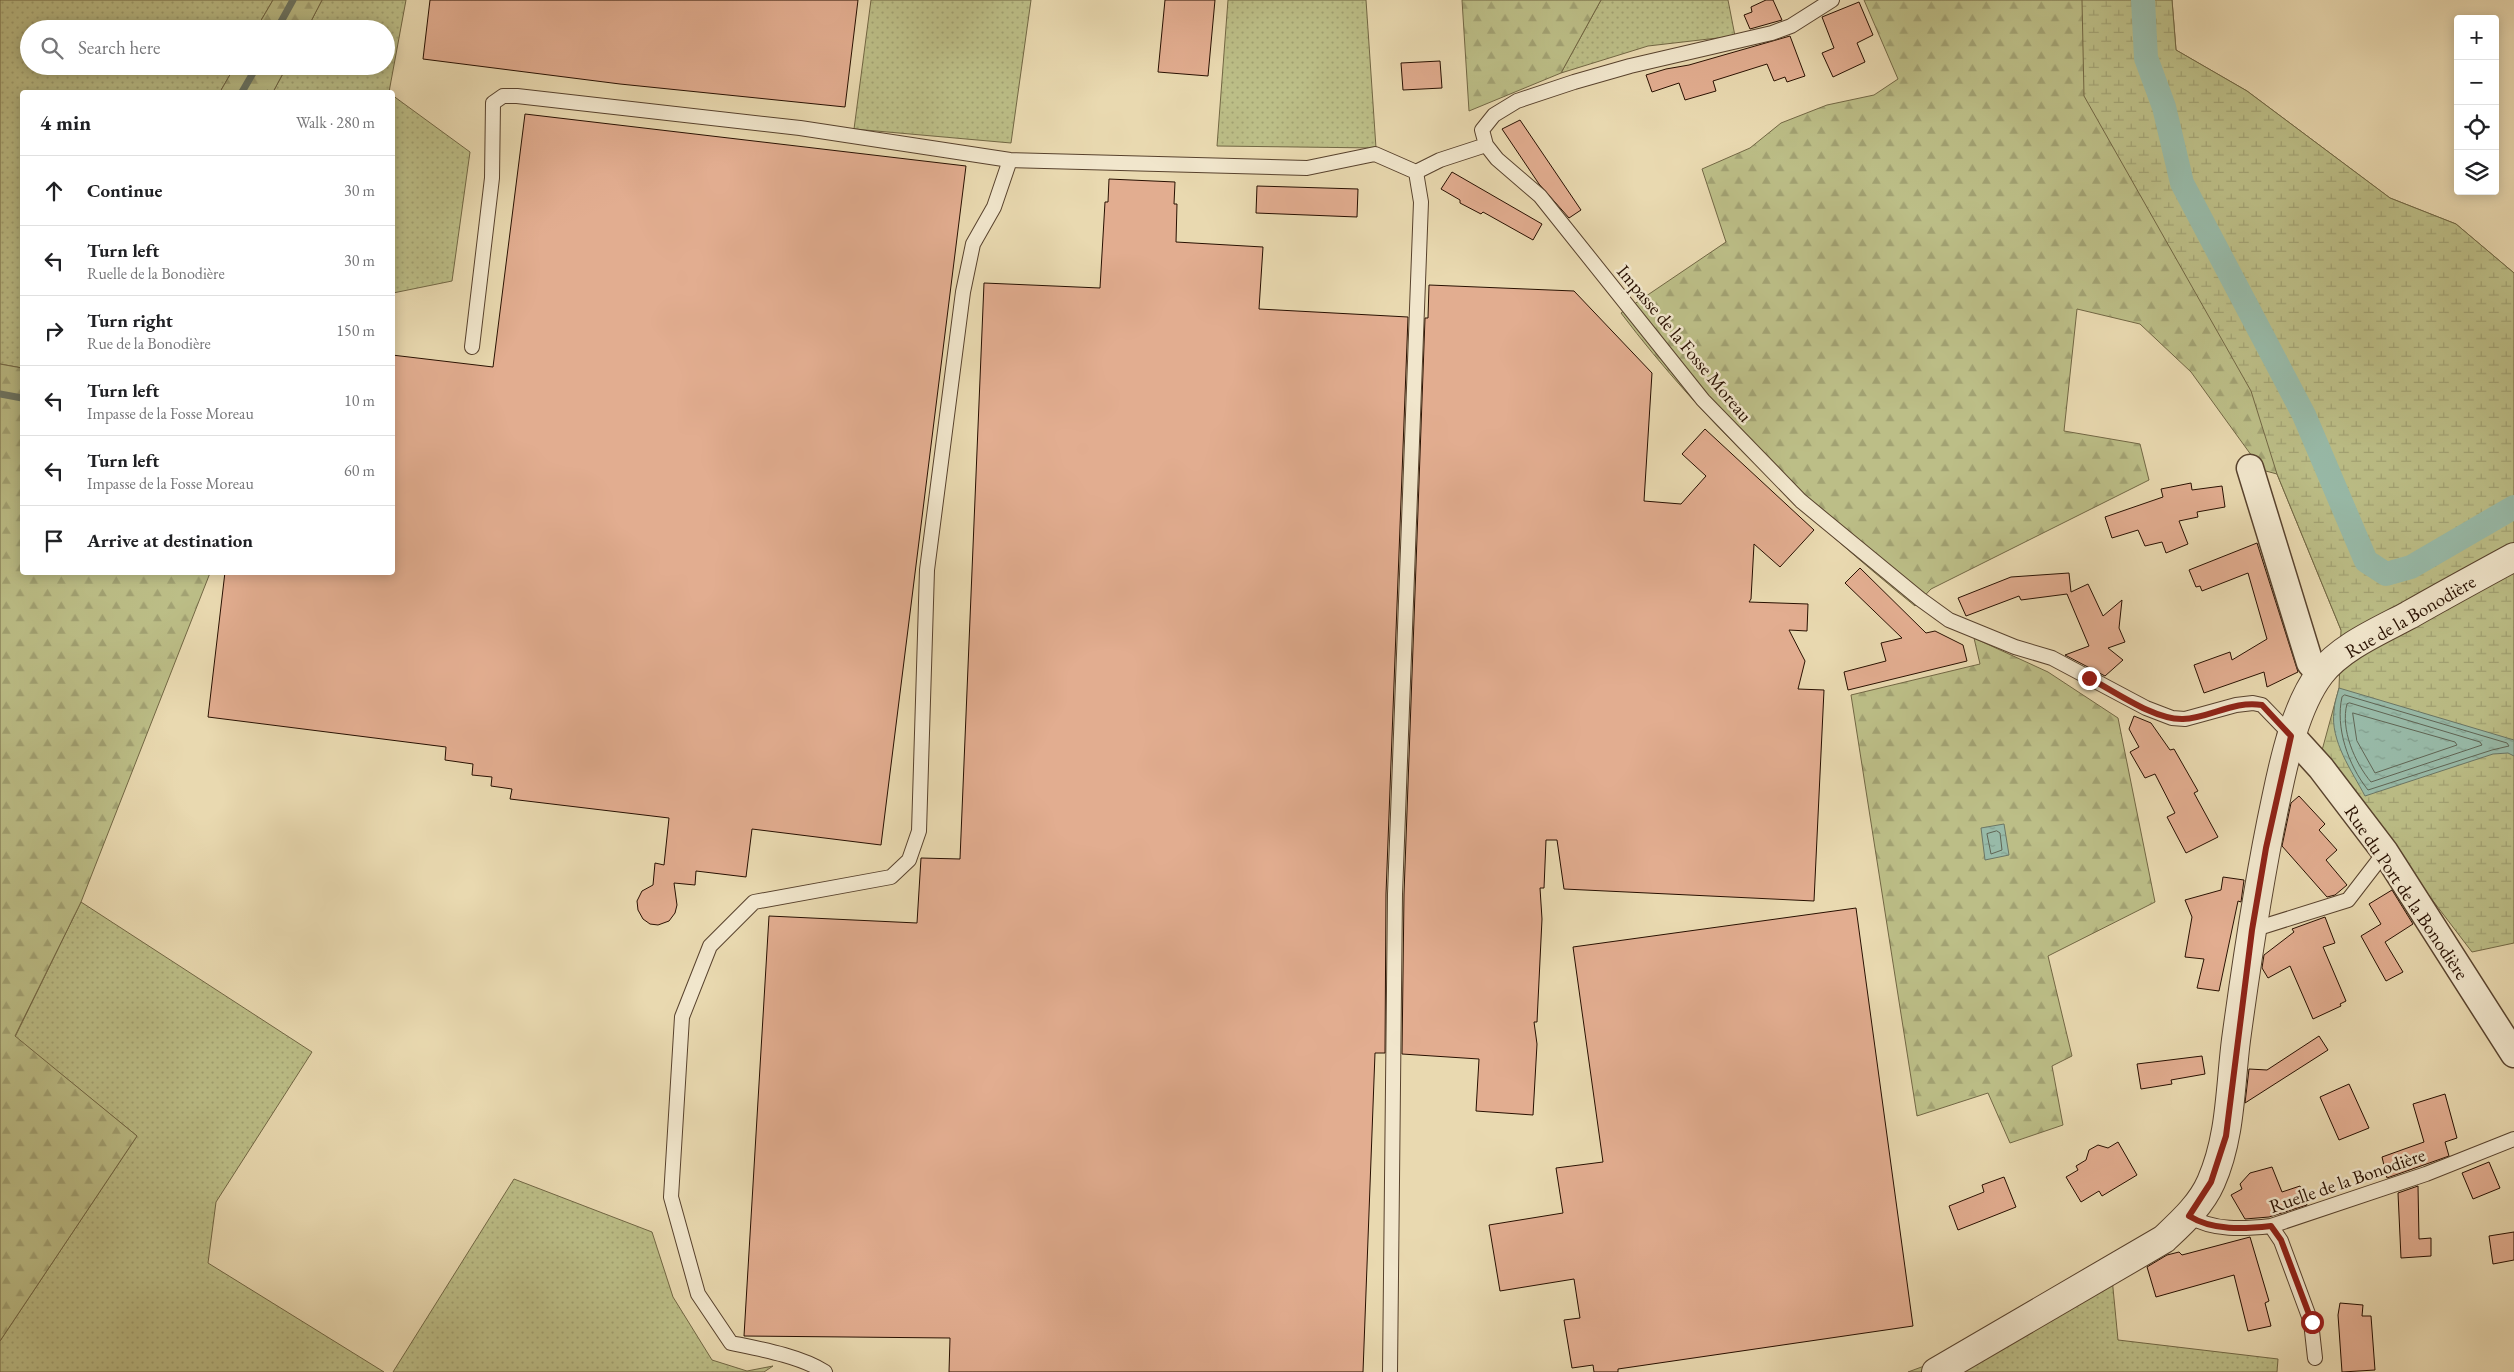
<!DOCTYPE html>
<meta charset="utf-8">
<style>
:root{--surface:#fff;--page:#f2f2f2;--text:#202124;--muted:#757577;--line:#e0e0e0}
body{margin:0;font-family:"EB Garamond",serif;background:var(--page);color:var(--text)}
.controls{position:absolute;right:15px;top:15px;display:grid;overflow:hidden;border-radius:5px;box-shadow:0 2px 12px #0003}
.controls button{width:45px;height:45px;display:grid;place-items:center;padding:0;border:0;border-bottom:1px solid var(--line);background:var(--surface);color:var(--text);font:25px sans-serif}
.stop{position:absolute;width:15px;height:15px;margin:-11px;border:4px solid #8f2418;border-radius:50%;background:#fff}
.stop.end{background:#8f2418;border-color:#fff;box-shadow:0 1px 5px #0008}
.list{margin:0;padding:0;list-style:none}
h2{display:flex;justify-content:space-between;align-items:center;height:65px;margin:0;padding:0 20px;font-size:21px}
h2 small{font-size:16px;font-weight:400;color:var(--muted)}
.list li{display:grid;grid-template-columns:32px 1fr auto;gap:15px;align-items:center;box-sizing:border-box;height:70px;padding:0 20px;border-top:1px solid var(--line)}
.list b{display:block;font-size:19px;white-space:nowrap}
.list p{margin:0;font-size:16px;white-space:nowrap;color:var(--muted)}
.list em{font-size:16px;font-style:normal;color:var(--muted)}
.icon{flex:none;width:28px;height:28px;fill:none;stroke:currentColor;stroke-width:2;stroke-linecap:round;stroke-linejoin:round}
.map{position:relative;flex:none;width:2514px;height:1372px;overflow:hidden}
.search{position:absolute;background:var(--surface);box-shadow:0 2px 12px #0003;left:20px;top:20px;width:375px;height:55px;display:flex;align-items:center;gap:12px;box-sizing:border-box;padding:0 18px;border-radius:28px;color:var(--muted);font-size:19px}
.panel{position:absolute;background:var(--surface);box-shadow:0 2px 12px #0003;left:20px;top:90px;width:375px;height:485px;border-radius:5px}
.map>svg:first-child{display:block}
</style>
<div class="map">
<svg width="2514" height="1372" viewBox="0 0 2514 1372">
<defs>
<pattern id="grass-dots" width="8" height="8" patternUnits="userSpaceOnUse" patternTransform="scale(1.25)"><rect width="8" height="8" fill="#bcbe87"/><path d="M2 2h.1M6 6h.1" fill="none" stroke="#a2a273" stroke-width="1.8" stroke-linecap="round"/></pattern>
<pattern id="forest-firs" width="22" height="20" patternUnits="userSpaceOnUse" patternTransform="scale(1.25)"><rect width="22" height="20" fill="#bcbe87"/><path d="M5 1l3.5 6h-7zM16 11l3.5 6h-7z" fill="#a2a273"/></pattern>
<pattern id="wetland-marsh" width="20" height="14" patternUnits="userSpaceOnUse" patternTransform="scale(1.25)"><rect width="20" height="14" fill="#bcbe87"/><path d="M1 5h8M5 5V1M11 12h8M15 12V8" fill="none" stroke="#a2a273"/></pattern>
<pattern id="water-ripples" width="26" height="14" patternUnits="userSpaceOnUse" patternTransform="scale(1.25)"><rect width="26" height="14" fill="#98baa8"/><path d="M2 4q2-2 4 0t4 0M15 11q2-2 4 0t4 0" fill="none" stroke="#839f8f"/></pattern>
</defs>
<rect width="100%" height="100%" fill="#e9d9b0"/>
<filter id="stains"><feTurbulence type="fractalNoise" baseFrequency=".004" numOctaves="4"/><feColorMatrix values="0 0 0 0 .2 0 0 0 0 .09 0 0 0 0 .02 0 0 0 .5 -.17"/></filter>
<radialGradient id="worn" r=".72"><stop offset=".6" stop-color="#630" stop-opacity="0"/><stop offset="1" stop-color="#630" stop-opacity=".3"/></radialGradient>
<path fill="url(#grass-dots)" stroke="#726744" d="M0 0H273L256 29H29V66H235L220 92H22V368L0 364Z
M322 0H406L389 92H273L287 66H386V29H307Z
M871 0H1031L1011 143 854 129Z
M1228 0H1366L1376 148 1217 146Z
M1601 0H1728L1735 36 1648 46 1561 73Z
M392 95 470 152 452 281 393 293Z
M81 902 312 1052 216 1202 208 1263 384 1372H0V1341L137 1136 15 1037Z
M514 1179 652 1232 673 1297 712 1360 747 1371 773 1366 764 1372H393Z
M2110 1257 2118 1340 2278 1359 2277 1372H1908L1954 1355Z"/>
<path fill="url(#forest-firs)" stroke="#726744" d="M273 0H322L307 29H256Z
M1462 0H1601L1561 73 1469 111Z
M1864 0H2172L2176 50 2247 91 2390 198 2456 224 2514 273 2341 630 2277 474 2262 470 2191 372 2140 324 2077 309 2064 431 2140 444 2149 480 1931 589 1915 606C1808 519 1704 423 1621 313L1726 242 1702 169 1750 148 1781 123 1827 105 1874 95 1898 79Z
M235 66H287L273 92H220Z
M0 364 22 368V572L210 573 81 902 15 1036 137 1136 0 1341Z
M1974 638 2048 672 2118 718 2155 902 2048 956 2072 1056 2052 1066 2063 1125 2010 1143 1988 1093 1917 1116 1851 695 1980 664Z"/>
<path fill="url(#wetland-marsh)" stroke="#726744" d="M2082 0H2172L2176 50 2247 91 2390 198 2456 224 2514 273V943L2472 952 2321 754 2339 688 2341 630 2277 474 2251 391 2084 96Z"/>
<path fill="url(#water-ripples)" stroke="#6b7665" d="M2339 688 2514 740V756L2508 753 2493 754 2365 796C2352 771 2330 741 2334 711 2334 704 2337 696 2339 688Z
M2004 824 2009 855 1985 860 1981 828Z"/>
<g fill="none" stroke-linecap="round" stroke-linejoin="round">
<path stroke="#606554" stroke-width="1" d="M2345 695 2507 743 2509 746 2492 750 2368 790C2348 765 2335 727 2342 697Z
M2350 703 2480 742 2482 745 2371 782C2355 763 2340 729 2347 704Z
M2353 713 2455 742 2457 745 2375 773 2357 741Z
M1997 831 2000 833 2002 850 1991 854 1987 834Z"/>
<path stroke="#6b7665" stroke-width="7" d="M277 29 293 0
M242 92 257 66
M0 394 22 398"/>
<path stroke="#98baa8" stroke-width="24" d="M2143 0 2146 58 2164 107 2182 183 2304 415 2366 561 2386 574 2411 567 2514 507"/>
</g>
<path fill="#e2ad90" stroke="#281001" d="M430 0H858L845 107 620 84 423 59Z
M1165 0H1215L1208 76 1158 72Z
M1766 0H1773L1782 20 1750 29 1744 15 1752 12 1751 7Z
M1859 2 1873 35 1857 43 1865 62 1833 77 1822 53 1834 48 1822 17Z
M1790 36 1805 76 1787 82 1785 77 1774 81 1767 64 1713 81 1716 91 1685 100 1679 83 1652 92 1646 75 1666 69 1689 65Z
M1440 61 1442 88 1403 90 1401 63Z
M525 114 966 166 881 845 752 829 746 877 696 871 695 885 674 883 677 905 675 913 669 921 658 925 650 924 643 919 638 910 637 901 642 891 653 885 655 863 664 865 669 818 510 799 512 789 491 786 492 777 472 775 473 764 445 760 446 747 208 717 225 572H392V355L493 367Z
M1520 120 1581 210 1569 218 1539 184 1502 129Z
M1452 172 1542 224 1533 240 1483 212 1481 214 1460 203V200L1441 189Z
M1109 179 1175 182 1174 204H1177L1176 242 1263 247 1259 309 1408 317 1386 894 1385 1053H1375L1363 1372H949L950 1338 744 1336 769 916 917 923 921 858 960 859 984 283 1100 288 1105 202H1108Z
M1257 186 1358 189 1357 217 1256 213Z
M1429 285 1574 291 1652 373 1644 501 1681 504 1706 476 1682 454 1705 429 1814 530 1780 567 1754 544 1751 599 1749 602 1808 604 1807 631 1789 630 1805 661 1798 689 1824 690 1814 901 1564 889 1557 840H1546L1544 888H1540L1542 919 1537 1022H1534L1537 1044 1533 1115 1476 1111 1479 1059 1402 1054 1404 894 1425 318H1428Z
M2191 483 2192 490 2222 486 2225 507 2197 512 2198 517 2179 521 2188 544 2166 553 2162 542 2145 546 2138 530 2112 538 2105 517 2163 497 2161 489Z
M2257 543 2298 672 2267 687 2264 672 2204 693 2194 665 2230 652 2232 660 2267 639 2248 573 2202 591 2200 586 2196 587 2189 570Z
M1860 568 1926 633 1935 631 1963 645 1967 661 1848 690 1844 672 1886 661 1881 643 1902 638 1845 583Z
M2069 573 2071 592 2088 584 2103 616 2122 600 2119 628 2125 642 2108 648 2123 660 2105 676 2065 655 2089 646 2067 594 2021 600 2019 596 1966 616 1958 598 2011 577Z
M2134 716 2151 723 2170 750 2174 749 2198 791 2194 793 2218 837 2186 853 2167 817 2175 813 2155 774 2145 778 2130 752 2139 747 2129 729Z
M2299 796 2325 824 2319 830 2337 850 2326 860 2347 885 2335 895 2327 897 2282 846 2291 803Z
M2223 877 2244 880 2241 902 2238 901 2219 991 2197 988 2204 959 2185 957 2192 917 2185 900 2221 890Z
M2392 890 2413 924 2385 942 2403 972 2386 981 2361 936 2381 924 2369 904Z
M1856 908 1913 1326 1618 1369V1372H1594L1593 1365 1572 1368 1564 1320 1580 1318 1574 1279 1500 1291 1489 1225 1563 1213 1556 1168 1603 1162 1573 947Z
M2325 917 2335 943 2323 947 2346 1001 2340 1004 2341 1006 2313 1019 2290 966 2268 978 2262 968 2264 955 2294 932 2292 929Z
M2319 1036 2328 1050 2245 1103 2249 1069 2267 1070Z
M2202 1056 2205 1074 2171 1080 2172 1084 2141 1089 2137 1064Z
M2349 1084 2369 1128 2339 1140 2320 1097Z
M2445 1094 2457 1138 2445 1142 2449 1156 2387 1178 2382 1157 2424 1142 2413 1104Z
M2118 1142 2137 1175 2102 1196 2099 1191 2081 1202 2066 1177 2078 1170 2076 1166 2086 1160 2089 1150 2098 1145 2108 1148Z
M2489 1162 2500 1188 2473 1199 2462 1173Z
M2272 1167 2282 1192 2300 1186 2307 1205 2269 1217 2245 1219 2231 1195 2242 1189 2240 1184 2250 1173Z
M2004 1177 2016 1207 1958 1230 1949 1206 1984 1192 1982 1185Z
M2418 1186 2419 1239 2431 1238V1256L2401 1258 2398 1193Z
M2514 1232V1260L2493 1264 2489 1236Z
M2250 1237 2269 1301 2265 1303 2271 1326 2248 1331 2234 1275 2156 1297 2147 1267 2167 1255 2179 1252 2182 1255Z
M2340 1303 2363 1305 2362 1316H2371L2375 1370 2342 1372 2338 1315Z"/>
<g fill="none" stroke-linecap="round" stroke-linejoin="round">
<g stroke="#58422d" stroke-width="16">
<path id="service" d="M1832 0 1791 26 1772 33 1630 66 1574 82 1517 101 1494 115 1482 130 1486 145 1497 159 1540 196 1703 400 1801 501 1920 599 1949 620 2015 647 2052 658 2146 708 2172 718 2185 719 2236 705 2253 703 2262 705 2291 735
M472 347 492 178 493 103 503 96H517L800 128 1010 160 1307 168 1375 154 1416 172 1440 160 1486 145
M2252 930 2348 900 2385 852
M2189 1216C2213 1231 2244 1229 2271 1226L2426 1174 2514 1139
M2271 1226 2281 1241 2311 1322 2315 1358
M825 1372C800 1356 760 1349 731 1343L698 1294 671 1197 682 1017 710 946 754 902 891 877 909 860 919 831 927 570 963 292 973 244 994 207 1010 160
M1390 1372 1395 894 1421 202 1416 172"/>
</g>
<g stroke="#58422d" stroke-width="29">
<path id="minor" d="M2250 468 2310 663 2320 674
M2291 735 2321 768 2385 852 2514 1054"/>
</g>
<g stroke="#58422d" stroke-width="30">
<path id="tertiary" d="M1936 1372 2164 1239C2182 1222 2201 1205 2211 1182 2231 1137 2230 1087 2236 1040 2247 959 2259 878 2276 799 2284 760 2296 706 2320 674 2341 647 2379 631 2409 615 2444 595 2479 576 2514 557"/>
</g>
<use href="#service" stroke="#f1e6cc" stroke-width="14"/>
<use href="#minor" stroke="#f1e6cc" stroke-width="26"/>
<use href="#tertiary" stroke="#f1e6cc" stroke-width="28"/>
</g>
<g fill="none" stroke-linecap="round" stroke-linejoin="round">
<path stroke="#8f2418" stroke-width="6" d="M2089 678C2114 691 2154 720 2183 719 2210 718 2234 700 2262 705L2291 736 2266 848 2252 930 2226 1136 2211 1182 2189 1216C2213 1231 2244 1229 2271 1226L2281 1240 2312 1322"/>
</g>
<g text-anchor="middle" stroke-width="5" stroke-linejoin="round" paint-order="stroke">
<g font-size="19" fill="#281001" stroke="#f1e6cc">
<text transform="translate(1685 343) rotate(50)" y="7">Impasse de la Fosse Moreau</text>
<text transform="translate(2410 616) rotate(-30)" y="7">Rue de la Bonodière</text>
<text transform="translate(2407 892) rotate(56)" y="7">Rue du Port de la Bonodière</text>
<text transform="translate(2347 1180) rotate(-19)" y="7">Ruelle de la Bonodière</text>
</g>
</g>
<rect width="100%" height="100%" filter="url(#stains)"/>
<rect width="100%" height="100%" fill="url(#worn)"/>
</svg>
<div class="controls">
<button>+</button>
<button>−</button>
<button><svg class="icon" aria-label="locate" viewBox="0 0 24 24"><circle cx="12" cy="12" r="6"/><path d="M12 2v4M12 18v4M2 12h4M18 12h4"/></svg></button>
<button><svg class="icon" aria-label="layers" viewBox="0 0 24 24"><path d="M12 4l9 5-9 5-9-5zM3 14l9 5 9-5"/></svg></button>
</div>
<div class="stop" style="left:2312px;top:1322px"></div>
<div class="stop end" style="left:2089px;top:678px"></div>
<div class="search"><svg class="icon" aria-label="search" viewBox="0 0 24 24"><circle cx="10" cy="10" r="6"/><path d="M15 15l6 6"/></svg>Search here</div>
<section class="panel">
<h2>4 min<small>Walk · 280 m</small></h2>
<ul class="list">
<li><svg class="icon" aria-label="ahead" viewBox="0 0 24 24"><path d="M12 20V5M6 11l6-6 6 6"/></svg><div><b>Continue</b></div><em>30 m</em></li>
<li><svg class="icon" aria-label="left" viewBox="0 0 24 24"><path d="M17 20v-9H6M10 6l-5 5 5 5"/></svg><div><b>Turn left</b><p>Ruelle de la Bonodière</p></div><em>30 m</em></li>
<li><svg class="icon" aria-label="right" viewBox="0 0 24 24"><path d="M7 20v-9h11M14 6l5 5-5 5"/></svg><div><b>Turn right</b><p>Rue de la Bonodière</p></div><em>150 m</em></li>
<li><svg class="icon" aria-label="left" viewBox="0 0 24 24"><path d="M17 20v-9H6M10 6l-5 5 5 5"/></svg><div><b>Turn left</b><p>Impasse de la Fosse Moreau</p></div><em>10 m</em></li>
<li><svg class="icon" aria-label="left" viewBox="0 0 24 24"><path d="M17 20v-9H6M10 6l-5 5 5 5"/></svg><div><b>Turn left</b><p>Impasse de la Fosse Moreau</p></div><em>60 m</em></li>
<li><svg class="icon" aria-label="arrive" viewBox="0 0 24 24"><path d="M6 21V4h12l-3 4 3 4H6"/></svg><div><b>Arrive at destination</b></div></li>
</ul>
</section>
</div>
